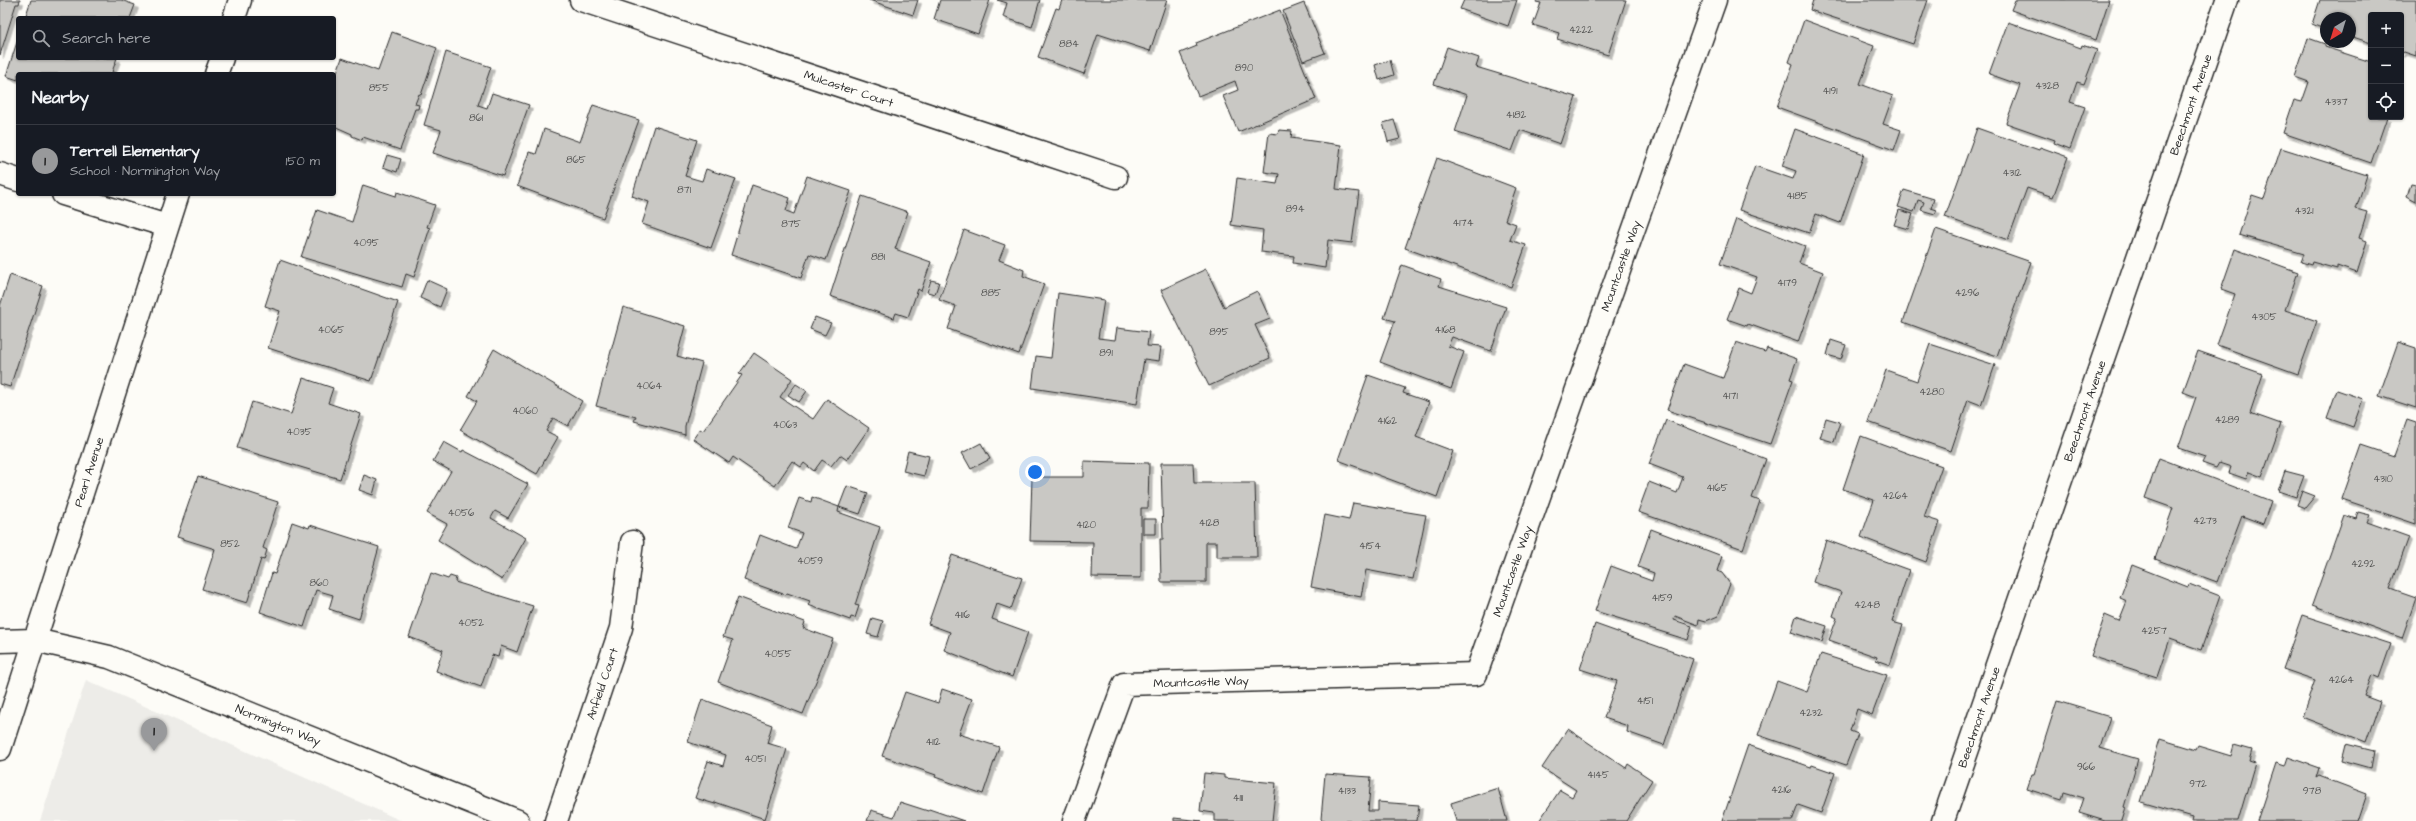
<!DOCTYPE html>
<meta charset="utf-8">
<style>
:root{--surface:#171b24;--page:#242831;--text:#f1f3f6;--muted:#9ea1a6;--line:#363941;--accent:#98999b}
body{margin:0;font-family:"Architects Daughter",sans-serif;background:var(--page);color:var(--text)}
.controls{position:absolute;right:12px;top:12px;display:grid;overflow:hidden;border-radius:4px;box-shadow:0 1px 3px #0004}
.controls button{width:36px;height:36px;display:grid;place-items:center;padding:0;border:0;border-bottom:1px solid var(--line);background:var(--surface);color:var(--text);font:20px sans-serif}
.compass{position:absolute;left:2320px;top:12px;width:36px;height:36px;border-radius:50%;background:var(--surface);box-shadow:0 1px 3px #0004;rotate:218deg}
.you{position:absolute;left:1035px;top:472px;width:14px;height:14px;margin:-10px;border:3px solid #fff;border-radius:50%;background:#1a73e8;box-shadow:0 0 0 6px #1a73e833}
.badge{display:grid;place-items:center;width:26px;height:26px;border-radius:50%;background:var(--accent);color:#111;font-size:13px;font-weight:700}
.pin{position:absolute;translate:-50% -33px;filter:drop-shadow(0 1px 2px #0008)}
.pin::after{content:'';position:absolute;top:21px;width:14px;height:12px;background:inherit;clip-path:polygon(0 0,100% 0,50% 100%)}
.list{margin:0;padding:0;list-style:none}
h2{display:flex;justify-content:space-between;align-items:center;height:52px;margin:0;padding:0 16px;font-size:17px}
h2 small{font-size:13px;font-weight:400;color:var(--muted)}
.list li{display:grid;grid-template-columns:26px 1fr auto;gap:12px;align-items:center;box-sizing:border-box;height:72px;padding:0 16px;border-top:1px solid var(--line)}
.list b{display:block;font-size:15px;white-space:nowrap}
.list p{margin:0;font-size:13px;white-space:nowrap;color:var(--muted)}
.list em{font-size:13px;font-style:normal;color:var(--muted)}
.icon{flex:none;width:22px;height:22px;fill:none;stroke:currentColor;stroke-width:2;stroke-linecap:round;stroke-linejoin:round}
.map{position:relative;flex:none;width:2416px;height:821px;overflow:hidden}
.search{position:absolute;background:var(--surface);box-shadow:0 1px 3px #0004;left:16px;top:16px;width:320px;height:44px;display:flex;align-items:center;gap:10px;box-sizing:border-box;padding:0 14px;border-radius:4px;color:var(--muted);font-size:15px}
.panel{position:absolute;background:var(--surface);box-shadow:0 1px 3px #0004;left:16px;top:72px;width:320px;height:124px;border-radius:4px}
.map>svg:first-child{display:block}
</style>
<div class="map">
<svg width="2416" height="821" viewBox="0 0 2416 821">
<defs>
<filter id="shadow"><feDropShadow dx="3.5" dy="3.5" stdDeviation="0" flood-color="#0004"/></filter>
</defs>
<rect width="100%" height="100%" fill="#fdfcf7"/>
<filter id="ink" filterUnits="userSpaceOnUse"><feTurbulence type="fractalNoise" baseFrequency=".025" numOctaves="2"/><feDisplacementMap in="SourceGraphic" scale="8" xChannelSelector="R" yChannelSelector="G"/><feConvolveMatrix kernelMatrix="1 2 1 2 8 2 1 2 1" color-interpolation-filters="sRGB"/></filter>
<g filter="url(#ink)">
<path fill="#edece8" d="M86 680 402 821H40Z"/>
<path fill="#c9c8c4" stroke="#2b2b2b" filter="url(#shadow)" d="M0 0H20L19 4H16L0 55Z
M31 0H121L135 5 130 18H25Z
M869 0H918L913 15Z
M940 0H990L978 34 934 19Z
M997 0H1040L1032 27 1003 17 1007 3Z
M1062 0H1167L1150 51 1098 34 1084 74 1038 57 1056 8 1059 9Z
M1464 0H1517L1508 26 1460 9Z
M1537 0H1626L1608 55 1557 39 1559 33 1533 25 1541 3 1536 2Z
M1813 0H1928L1913 44 1810 10Z
M2015 0H2109L2096 40 2011 10Z
M2320 0H2416V56L2404 52 2401 54V15H2371V43L2350 36V18H2326V30L2312 24Z
M1304 3 1325 53 1303 61 1283 11Z
M1280 10 1316 99 1238 132 1223 96 1238 90 1235 81 1198 96 1180 53 1197 46 1196 43Z
M1804 20 1874 46 1860 84 1893 96 1883 124 1901 130 1894 150 1777 107 1793 64 1789 62Z
M2008 22 2081 48 2082 45 2097 50 2084 84 2077 82 2070 102 2085 107 2070 149 2054 143 2055 140 2006 123 2020 85 1989 74Z
M392 32 437 48 421 95 419 94 415 104 419 105 418 109H415L400 150 363 137 362 140 352 136V134L334 126V80L342 58 378 71Z
M2308 38 2325 44V47L2371 62V117H2387L2371 163 2283 133 2294 100 2302 102 2309 82 2295 77Z
M18 39V58H117L112 72 119 74H18V80L6 76Z
M1447 47 1479 58 1476 67 1576 97 1560 144 1520 130 1512 151 1455 132 1467 95 1434 84Z
M446 52 491 67 478 105 487 108 492 93 529 105 503 176 433 153 441 130 424 125Z
M1390 60 1394 75 1379 80 1375 65Z
M593 105 639 120 603 218 517 186 529 152 536 154 544 129 580 142Z
M1394 120 1400 139 1388 142 1383 123Z
M654 126 697 140 685 176 702 181 706 169 736 179 711 248 642 224 649 202 632 196Z
M1977 128 2039 150 2040 147 2068 157 2053 197 2027 188 2008 240 1945 217Z
M1795 129 1864 154 1840 223 1816 214 1809 233 1739 210 1755 166 1793 179 1796 171 1782 166Z
M1279 130 1292 131 1291 138 1341 145 1336 189 1359 192 1352 243 1328 240 1325 268 1293 263 1294 256 1261 252 1263 230 1231 225 1237 178 1277 184 1279 174 1264 172 1269 133 1278 134Z
M2281 148 2367 175 2356 209 2367 212 2359 238 2367 241 2357 273 2337 266V269L2312 262 2311 265 2301 262 2304 254 2239 235 2252 195 2264 199Z
M387 155 401 159 397 172 383 167Z
M1437 158 1516 188 1505 220 1516 224 1510 240 1526 245 1511 287 1405 248Z
M807 176 851 191 826 260 809 254 801 278 731 255 752 185 790 198 786 211 794 214Z
M2411 184 2416 185V202L2407 197Z
M363 185 396 196 397 192 435 205 427 227 430 228 414 277 406 274 402 287 301 257 317 210 352 222Z
M1904 190 1934 199 1931 208 1937 210 1935 214 1921 210 1924 202 1918 200 1914 212 1898 207Z
M862 196 908 212 895 249 931 262 921 291 918 289 908 317 896 313 894 318 830 296Z
M1899 210 1913 214 1908 229 1894 225Z
M1736 219 1805 246 1799 263 1823 272 1798 342 1748 324 1747 326 1727 319 1739 288 1751 293 1757 277 1720 264Z
M1936 229 2031 262 1997 356 1903 322Z
M964 230 1005 245 999 260 1024 270 1023 276 1044 284 1019 354 948 329 956 306 939 300Z
M2235 249 2298 272 2285 310 2317 321 2298 374 2217 345 2235 294 2221 289Z
M280 260 398 302 371 381 268 348 280 311 265 306Z
M1402 265 1441 279 1439 286 1506 307 1491 351 1452 337 1448 346 1464 352 1451 389 1380 362 1395 321 1384 318Z
M1206 269 1224 307 1257 291 1270 319 1255 325 1270 358 1209 386 1161 290Z
M10 275 43 286 10 387 0 384V306Z
M427 280 447 289 440 307 420 298Z
M931 280 939 282 935 294 927 292Z
M1058 293 1104 300 1098 338 1115 340 1117 328 1149 332 1147 346 1161 347 1159 361 1144 359 1137 404 1032 388 1036 356 1051 358Z
M623 307 685 326 677 356 702 363 685 426V435L634 421 636 417 596 406Z
M815 317 831 323 825 335 810 329Z
M1831 340 1846 345 1841 359 1827 355Z
M1736 342 1765 352 1767 348 1797 359 1790 379 1793 380 1770 444 1667 410 1684 364 1723 378Z
M2398 342 2416 348V408L2379 396Z
M1930 344 1995 365 1981 405 1968 400 1951 451 1868 422 1886 370 1917 381Z
M494 349 582 401 568 426 553 418 546 431 558 437 537 474 460 430 477 401 468 396Z
M2198 351 2263 374 2250 413 2281 424 2262 477 2249 472 2246 479 2229 473 2231 467 2219 463 2216 468 2202 463 2205 457 2178 448 2196 397 2183 392Z
M754 353 792 379 780 397 813 419 827 399 869 428 847 460 840 455 831 466 822 460 814 471 804 463 801 467 792 461 775 486 733 457 729 463 693 439 700 429 703 431 742 375 739 374Z
M1368 375 1405 388 1403 393 1429 402 1416 437 1453 451 1437 497 1338 460Z
M303 378 333 388 328 403 361 414 340 479 237 448 252 402 291 414Z
M796 384 807 391 799 402 788 395Z
M2337 390 2363 399 2353 427 2327 418Z
M1826 418 1840 422 1834 442 1820 438Z
M1666 420 1766 459 1752 498 1760 501 1743 549 1638 512 1649 482 1677 493 1683 477 1649 464Z
M2407 420 2416 423V524L2342 499 2361 445 2394 456Z
M1861 436 1942 466 1924 517 1940 522 1926 562 1861 537 1874 500 1843 489Z
M444 442 462 452 463 450 528 484 508 518 495 511 491 518 526 538 502 580 438 540 447 524 427 513 451 471 433 461Z
M981 443 990 459 971 469 962 453Z
M908 451 929 456 924 476 903 471Z
M2159 458 2271 501 2263 524 2242 516 2217 582 2155 559 2173 508 2145 498Z
M1084 461 1149 463 1148 508H1141V578L1092 577 1093 542 1030 541 1032 477H1084Z
M1161 463H1193L1194 483H1255L1257 557H1217V542H1206V582H1161L1160 539H1163Z
M2285 471 2304 476 2296 497 2278 491Z
M364 475 377 480 373 495 359 490Z
M198 476 278 502 263 548 267 550 264 560 261 559 247 603 202 589 215 549 177 537Z
M847 486 868 493 860 514 839 507Z
M2302 491 2315 496 2305 508 2297 505Z
M812 497 839 507 838 512 880 527 855 605 859 606 855 618 851 617 850 620 808 605 810 601 787 593 786 595 744 580 760 535 796 549 802 533 788 528 799 498 811 502Z
M1353 503 1426 515 1413 579 1366 570 1361 597 1311 587 1325 515 1349 520Z
M2358 512 2370 515 2367 522 2409 537 2390 589 2416 598 2402 638 2312 605 2344 515 2356 519Z
M1143 519H1156V534H1143Z
M292 522 309 528 310 525 379 547 359 619 329 609 333 595 316 590 304 627 260 612 272 573 275 574Z
M1651 529 1722 556 1717 571 1722 573 1730 584 1718 616 1706 621 1699 619 1698 625 1675 616 1674 620 1692 626 1688 640 1595 611 1611 566 1652 581 1654 573 1638 567Z
M1826 540 1909 570 1892 622 1903 625 1890 665 1876 660 1877 657 1829 640 1837 618 1833 616 1841 592 1813 582Z
M952 555 1022 578 1011 609 997 604 992 619 1028 632 1012 677 944 650 950 632 928 624Z
M2132 565 2188 587 2189 584 2220 596 2201 650 2170 639 2157 677 2091 656 2105 615 2119 621 2127 601 2120 598Z
M431 573 448 579 450 576 456 578 455 582 533 606 517 652 501 646 498 657 492 655 481 687 436 671 443 650 409 637Z
M738 597 805 622 803 628 833 639 803 714 718 682 733 640 723 637Z
M2302 615 2391 644 2379 678 2372 675 2364 696 2380 702 2366 742 2302 717 2315 680 2283 669Z
M1796 616 1827 626 1822 642 1791 632Z
M872 618 883 621 878 637 867 634Z
M1595 624 1693 659 1664 745 1627 732 1628 726 1604 718 1617 681 1580 669Z
M1821 654 1887 675 1872 715 1857 709 1850 731 1858 734 1846 765 1758 735 1777 681 1807 692Z
M942 689 972 699 959 734 999 747 983 794 935 777 936 775 882 756 905 692 938 703Z
M702 699 772 725 767 743 787 749 765 819 715 802V804L695 798 708 761 723 766 726 755 688 742Z
M2057 701 2110 717 2100 748 2138 759 2124 807 2126 808 2122 821H2105L2079 813 2084 798 2064 792 2062 800 2027 789 2032 774H2034Z
M1568 729 1626 768 1628 764 1652 780 1626 821H1539L1560 790 1572 797 1576 790 1542 768Z
M2160 739 2196 750 2198 746 2231 756 2234 745 2252 750 2249 761 2255 763 2238 821H2192L2193 817 2141 802Z
M2346 744 2374 751 2371 768 2342 760Z
M1748 745 1811 767 1812 765 1835 773 1821 813 1798 805 1792 821H1722Z
M2288 757 2319 768 2316 778 2319 776 2367 794 2358 821H2257L2276 763 2285 766Z
M1204 773 1224 775V778L1276 783 1272 821H1214V813L1200 811Z
M1325 774 1371 777 1368 811H1378V802L1419 805 1417 821H1323L1321 819Z
M1498 788 1507 821H1456L1451 803Z
M900 802 928 811 929 809 964 821H867L871 810 894 817Z
M1174 818 1202 821H1174Z"/>
<g fill="none" stroke-linecap="round" stroke-linejoin="round">
<g stroke="#2b2b2b" stroke-width="25">
<g id="minor">
<path id="s1" d="M581 0 1116 177"/>
<path d="M0 174 18 180"/>
<path d="M63 194 167 226"/>
<path id="s2" d="M0 641 35 640 109 657 518 821"/>
<path id="s3" d="M556 821 621 628 632 542"/>
<path id="s4" d="M1074 821 1124 684 1476 674 1715 0"/>
<path id="s5" d="M1943 821 2227 0"/>
</g>
</g>
<g stroke="#2b2b2b" stroke-width="25">
<g id="tertiary">
<path d="M234 18 240 0"/>
<path d="M216 74 222 58"/>
<path id="s6" d="M0 749 178 194"/>
</g>
</g>
<use href="#minor" stroke="#fdfcf7" stroke-width="22"/>
<use href="#tertiary" stroke="#fdfcf7" stroke-width="22"/>
</g>
</g>
<g text-anchor="middle" stroke-width="4" stroke-linejoin="round" paint-order="stroke">
<g font-size="10" fill="#525251">
<text x="1581" y="33">4222</text>
<text x="1069" y="47">884</text>
<text x="1244" y="71">890</text>
<text x="2047" y="89">4328</text>
<text x="379" y="91">855</text>
<text x="1830" y="94">4191</text>
<text x="2336" y="105">4337</text>
<text x="1516" y="118">4182</text>
<text x="476" y="121">861</text>
<text x="576" y="163">865</text>
<text x="2012" y="176">4312</text>
<text x="684" y="193">871</text>
<text x="1797" y="199">4185</text>
<text x="1295" y="212">894</text>
<text x="2304" y="214">4321</text>
<text x="1463" y="226">4174</text>
<text x="791" y="227">875</text>
<text x="366" y="246">4095</text>
<text x="878" y="260">881</text>
<text x="1787" y="286">4179</text>
<text x="991" y="296">885</text>
<text x="1967" y="296">4296</text>
<text x="2264" y="320">4305</text>
<text x="331" y="333">4065</text>
<text x="1445" y="333">4168</text>
<text x="1219" y="335">895</text>
<text x="1106" y="356">891</text>
<text x="649" y="389">4064</text>
<text x="1932" y="395">4280</text>
<text x="1730" y="399">4171</text>
<text x="525" y="414">4060</text>
<text x="2227" y="423">4289</text>
<text x="1387" y="424">4162</text>
<text x="785" y="428">4063</text>
<text x="299" y="435">4035</text>
<text x="2383" y="482">4310</text>
<text x="1717" y="491">4165</text>
<text x="1895" y="499">4264</text>
<text x="461" y="516">4056</text>
<text x="2205" y="524">4273</text>
<text x="1209" y="526">4128</text>
<text x="1086" y="528">4120</text>
<text x="230" y="547">852</text>
<text x="1370" y="549">4154</text>
<text x="810" y="564">4059</text>
<text x="2363" y="567">4292</text>
<text x="319" y="586">860</text>
<text x="1662" y="601">4159</text>
<text x="1867" y="608">4248</text>
<text x="962" y="618">4116</text>
<text x="471" y="626">4052</text>
<text x="2154" y="634">4257</text>
<text x="778" y="657">4055</text>
<text x="2341" y="683">4264</text>
<text x="1645" y="704">4151</text>
<text x="1811" y="716">4232</text>
<text x="933" y="745">4112</text>
<text x="755" y="762">4051</text>
<text x="2086" y="770">966</text>
<text x="1598" y="778">4145</text>
<text x="2198" y="787">972</text>
<text x="1781" y="793">4216</text>
<text x="1347" y="794">4133</text>
<text x="2312" y="794">978</text>
<text x="1238" y="801">4111</text>
</g>
<g font-size="12" fill="#2b2b2b" stroke="#fdfcf7">
<text dy="4" stroke="none"><textPath href="#s1" startOffset="282">Mulcaster Court</textPath></text>
<text dy="4" stroke="none"><textPath href="#s5" startOffset="758">Beechmont Avenue</textPath></text>
<text dy="4" stroke="none"><textPath href="#s4" startOffset="931">Mountcastle Way</textPath></text>
<text dy="4" stroke="none"><textPath href="#s5" startOffset="434">Beechmont Avenue</textPath></text>
<text dy="4" stroke="none"><textPath href="#s6" startOffset="291">Pearl Avenue</textPath></text>
<text dy="4" stroke="none"><textPath href="#s4" startOffset="607">Mountcastle Way</textPath></text>
<text dy="4" stroke="none"><textPath href="#s4" startOffset="223">Mountcastle Way</textPath></text>
<text dy="4" stroke="none"><textPath href="#s3" startOffset="145">Anfield Court</textPath></text>
<text dy="4" stroke="none"><textPath href="#s5" startOffset="110">Beechmont Avenue</textPath></text>
<text dy="4" stroke="none"><textPath href="#s2" startOffset="293">Normington Way</textPath></text>
</g>
</g>
</svg>
<div class="controls">
<button>+</button>
<button>−</button>
<button><svg class="icon" aria-label="locate" viewBox="0 0 24 24"><circle cx="12" cy="12" r="6"/><path d="M12 2v4M12 18v4M2 12h4M18 12h4"/></svg></button>
</div>
<svg class="compass" viewBox="-18 -18 36 36"><path d="M0-13l5 13h-10z" fill="#e53935"/><path d="M0 13l5-13h-10z" fill="#9ea1a6"/></svg>
<div class="you"></div>
<div class="pin badge" style="left:154px;top:751px">1</div>
<div class="search"><svg class="icon" aria-label="search" viewBox="0 0 24 24"><circle cx="10" cy="10" r="6"/><path d="M15 15l6 6"/></svg>Search here</div>
<section class="panel">
<h2>Nearby<small></small></h2>
<ul class="list">
<li><span class="badge">1</span><div><b>Terrell Elementary</b><p>School · Normington Way</p></div><em>150 m</em></li>
</ul>
</section>
</div>
